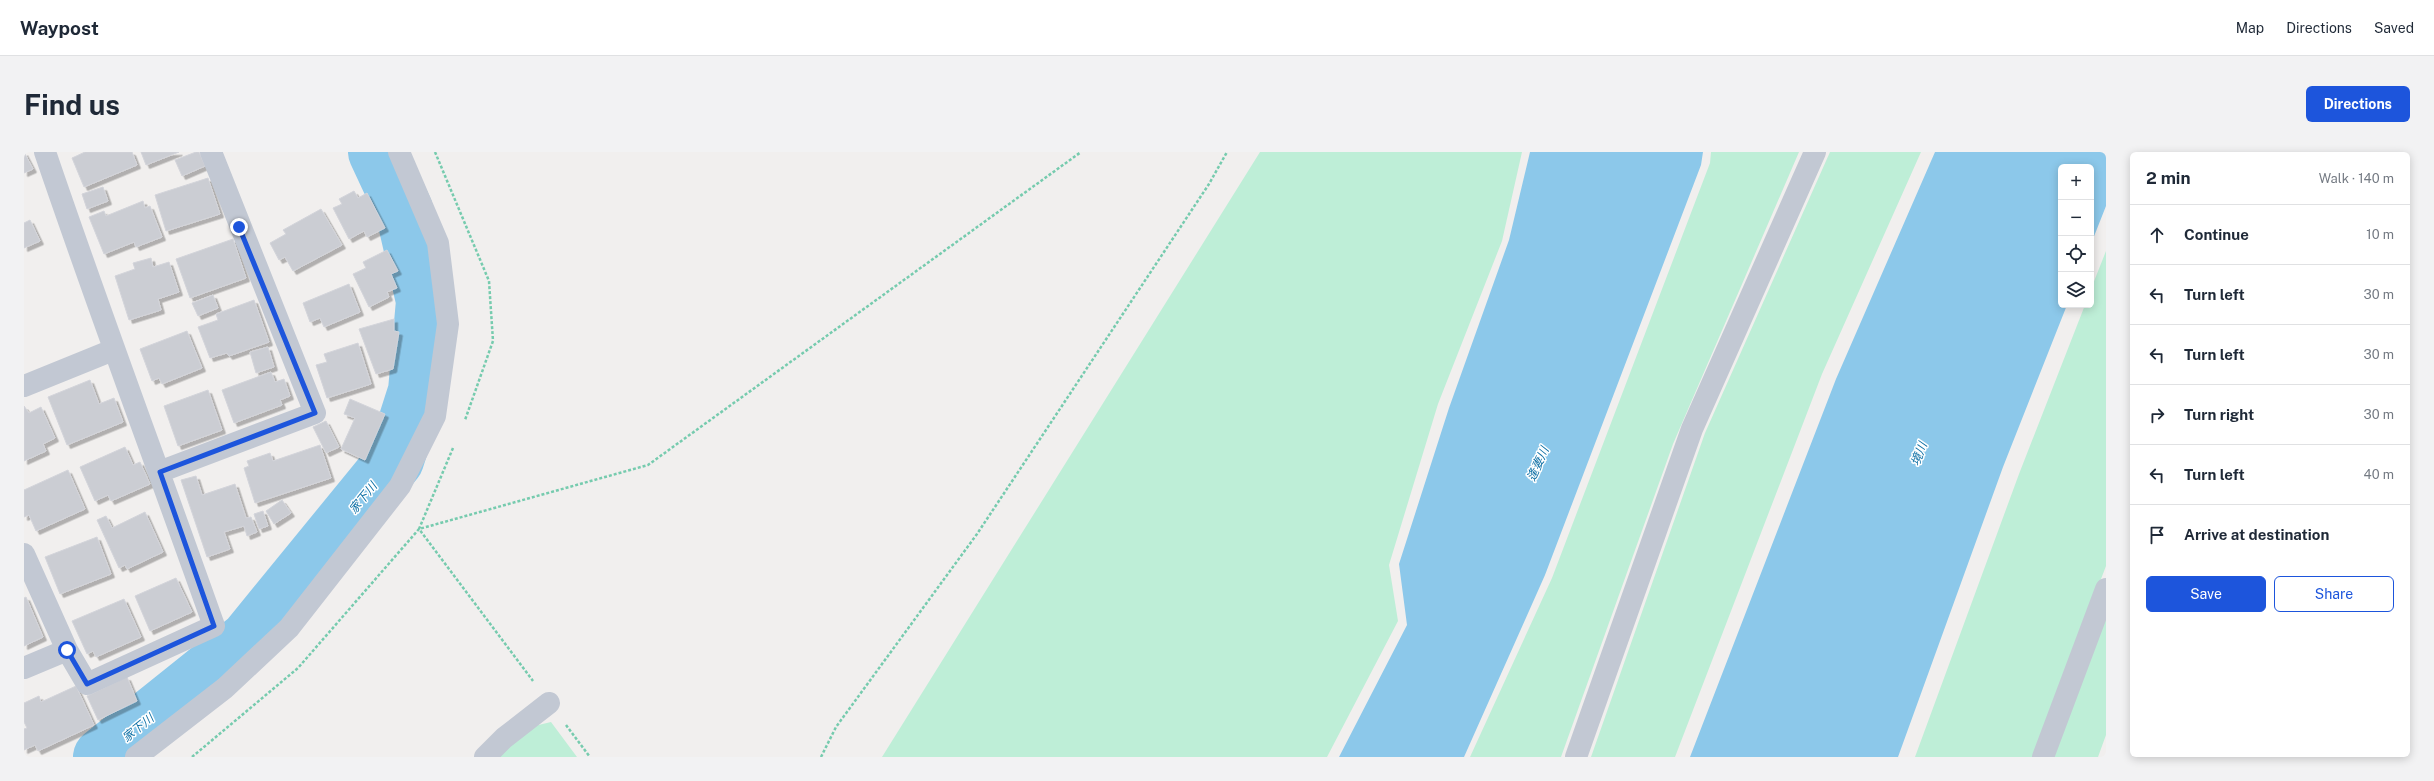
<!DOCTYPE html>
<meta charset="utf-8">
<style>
:root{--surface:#fff;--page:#f2f2f3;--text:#1f2937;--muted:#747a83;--line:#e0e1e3;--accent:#1d55dc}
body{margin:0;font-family:"Public Sans","Noto Sans JP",sans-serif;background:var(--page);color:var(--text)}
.controls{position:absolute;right:12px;top:12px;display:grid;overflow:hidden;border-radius:6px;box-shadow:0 2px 10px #0003}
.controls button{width:36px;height:36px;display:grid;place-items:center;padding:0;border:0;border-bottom:1px solid var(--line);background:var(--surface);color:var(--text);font:20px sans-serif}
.stop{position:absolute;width:12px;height:12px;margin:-9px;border:3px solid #1d55dc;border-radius:50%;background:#fff}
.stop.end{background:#1d55dc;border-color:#fff;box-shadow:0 1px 4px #0008}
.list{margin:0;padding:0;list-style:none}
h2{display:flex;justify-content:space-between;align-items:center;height:52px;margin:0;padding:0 16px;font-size:17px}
h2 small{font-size:13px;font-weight:400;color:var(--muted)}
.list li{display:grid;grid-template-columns:26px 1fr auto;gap:12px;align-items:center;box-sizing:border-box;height:60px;padding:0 16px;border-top:1px solid var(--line)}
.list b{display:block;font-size:15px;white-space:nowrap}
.list em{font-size:13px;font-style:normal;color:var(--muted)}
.actions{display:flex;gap:8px;padding:12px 16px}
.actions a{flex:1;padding:9px 0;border:1px solid var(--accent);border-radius:6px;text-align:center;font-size:14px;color:var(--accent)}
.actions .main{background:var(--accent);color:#fff}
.icon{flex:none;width:22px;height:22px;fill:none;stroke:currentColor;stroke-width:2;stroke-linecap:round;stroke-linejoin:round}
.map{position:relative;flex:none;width:2082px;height:605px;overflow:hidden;border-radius:6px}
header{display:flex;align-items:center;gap:24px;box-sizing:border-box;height:56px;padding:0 20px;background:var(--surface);border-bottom:1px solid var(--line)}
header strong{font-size:19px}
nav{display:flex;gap:22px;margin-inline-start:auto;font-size:14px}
.intro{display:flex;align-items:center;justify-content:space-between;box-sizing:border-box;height:96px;padding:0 24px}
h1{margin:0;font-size:28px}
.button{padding:10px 18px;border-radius:6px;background:var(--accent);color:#fff;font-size:14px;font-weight:700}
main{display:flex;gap:24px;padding:0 24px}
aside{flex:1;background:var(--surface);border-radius:6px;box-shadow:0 2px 10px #0003}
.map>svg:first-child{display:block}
</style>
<header>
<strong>Waypost</strong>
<nav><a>Map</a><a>Directions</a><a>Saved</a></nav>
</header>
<div class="intro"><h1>Find us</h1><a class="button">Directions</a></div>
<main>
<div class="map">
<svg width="2082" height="605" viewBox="0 0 2082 605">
<defs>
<filter id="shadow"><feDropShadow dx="3.5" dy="3.5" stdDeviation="0" flood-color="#0004"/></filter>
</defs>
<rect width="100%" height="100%" fill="#f1efee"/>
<path fill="#beeed7" d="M1236 0H1498L1478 89 1414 252 1365 413 1374 469 1303 605H858Z
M1687 0H1775L1649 292 1537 605H1446L1528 426 1686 11Z
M1806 0H1897L1798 222 1651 605H1567L1681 281Z
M2082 99V414L2009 605H1891L1995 322 2061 153H2067V137Z
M2082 460V583L2074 605H2028Z
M527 570 553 605H469L502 576Z"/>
<path fill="#8cc8ea" d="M1506 0H1679L1677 13 1521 423 1440 605H1315L1383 473 1375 412 1425 256 1485 88Z
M1911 0H2082V54L2067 92V15H2037V153H2043L1979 315 1874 605H1666L1812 227Z"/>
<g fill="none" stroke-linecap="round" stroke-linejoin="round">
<path stroke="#8cc8ea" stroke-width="58" d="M78 605 224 488 371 308 393 239 401 149 380 58 353 0"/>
</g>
<path fill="#cbcdd3" stroke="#d3d4da" filter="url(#shadow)" d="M0 0 9 17 0 21Z
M61 0H108L113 13 60 35 48 6Z
M117 0H155L122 13Z
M172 0H175L181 14 158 24 151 8Z
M184 26 196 62 142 79 131 43Z
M79 35 84 49 63 57 58 42Z
M330 39 334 46 343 41 361 76 343 85 340 79 325 87 309 56 318 52 315 47Z
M119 49 121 56 126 54 138 85 112 95 110 90 80 102 65 65 80 59 82 64Z
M297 57 318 93 269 119 261 105 255 108 246 91 262 82 259 78Z
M6 68 16 89 0 96V71Z
M209 87 222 126 166 146 152 107Z
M363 98 374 119 367 122 373 136 363 140 365 145 345 155 329 122 342 116 339 110Z
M127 106 129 115 145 110 155 140 134 147 137 158 105 168 91 124 111 117 109 111Z
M325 132 336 160 300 175 296 166 286 170 279 151Z
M189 143 194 156 174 164 168 151Z
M230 148 245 190 205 204 203 201 186 206 174 175 194 168 192 162Z
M370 167V179L375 180 369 217 352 222 335 177Z
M163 179 178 216 138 232 135 226 128 229 116 197Z
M334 191 347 232 303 246 292 213 303 210 300 202Z
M244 195 250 215 232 221 226 200Z
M247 220 251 230 260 227 266 244 256 248 258 253 210 271 198 238Z
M66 228 75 252 90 246 99 270 43 293 24 245Z
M184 238 198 278 154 294 140 254Z
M326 247 361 262 341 308 317 297 331 266 320 262Z
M0 254 5 261 17 255 31 286 19 292 22 299 0 309Z
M302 269 315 295 302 301 289 275Z
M296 293 307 326 231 351 220 316 225 314 223 309 246 301 249 309Z
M101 295 109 313 116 310 126 332 87 349 84 343 71 349 56 315Z
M44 318 61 357 12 379 5 363 0 365V338Z
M172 324 178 343 211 332 222 366 227 365 233 380 223 384 220 374 200 380 206 397 183 405 157 328Z
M258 348 267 361 250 372 242 359Z
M239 359 244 374 235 377 230 362Z
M121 360 139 400 103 417 101 413 95 416 73 368 82 364 88 376Z
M73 385 87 422 36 442 21 405Z
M152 426 168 460 126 479 111 444Z
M2 445 19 485 0 494V446Z
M100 447 117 485 72 505 69 499 63 502 48 469Z
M103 525 113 549 74 568 63 544Z
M52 534 70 573 14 599 11 593 0 598V577L3 576 0 570V551L15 544 17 550Z"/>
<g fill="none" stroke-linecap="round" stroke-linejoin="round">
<path stroke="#76cbae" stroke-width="2.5" stroke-dasharray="3 2" stroke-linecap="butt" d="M411 0 465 129 469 189 441 268
M429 296 395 377 624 313 1057 0
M542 573 566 605
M168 605 274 516 395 377 509 529
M797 605 812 575 953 382 1185 32 1203 0"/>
<path stroke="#c2c8d3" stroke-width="22" d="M0 234 89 198
M135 320 291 261 187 0
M0 402 43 498
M0 516 43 498 63 532 190 474C134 316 75 159 21 0
M112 605 201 536 265 476 376 334 411 264 424 172 414 91 375 0
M461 605 480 586 525 551
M1552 605 1668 277 1791 0
M2019 605 2082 437"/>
</g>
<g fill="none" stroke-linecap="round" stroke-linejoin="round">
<path stroke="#1d55dc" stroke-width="5" d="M43 498 63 532 190 474 136 320 291 261 215 75"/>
</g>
<g text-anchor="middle" stroke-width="3" stroke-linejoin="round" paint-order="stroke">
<g font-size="12" font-style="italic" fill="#0f71a6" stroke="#fff">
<text transform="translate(1895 302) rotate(-69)" y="4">境川</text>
<text transform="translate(1514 312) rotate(-66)" y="4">逢妻川</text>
<text transform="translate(339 346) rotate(-51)" y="4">家下川</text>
<text transform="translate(114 576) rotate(-39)" y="4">家下川</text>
</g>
</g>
</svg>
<div class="controls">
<button>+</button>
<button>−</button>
<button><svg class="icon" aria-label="locate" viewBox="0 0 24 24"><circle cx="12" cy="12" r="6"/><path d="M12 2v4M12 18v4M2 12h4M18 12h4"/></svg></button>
<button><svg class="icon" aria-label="layers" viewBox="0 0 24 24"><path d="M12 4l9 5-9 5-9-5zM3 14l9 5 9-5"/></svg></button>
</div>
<div class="stop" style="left:43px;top:498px"></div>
<div class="stop end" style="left:215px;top:75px"></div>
</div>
<aside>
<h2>2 min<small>Walk · 140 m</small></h2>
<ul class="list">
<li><svg class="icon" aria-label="ahead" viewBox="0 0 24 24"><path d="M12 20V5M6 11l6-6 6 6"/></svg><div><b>Continue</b></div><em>10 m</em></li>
<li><svg class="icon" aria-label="left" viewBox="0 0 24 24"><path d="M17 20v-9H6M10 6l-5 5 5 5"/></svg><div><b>Turn left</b></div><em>30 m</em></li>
<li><svg class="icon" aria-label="left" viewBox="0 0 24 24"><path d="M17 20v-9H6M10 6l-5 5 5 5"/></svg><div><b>Turn left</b></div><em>30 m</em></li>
<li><svg class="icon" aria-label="right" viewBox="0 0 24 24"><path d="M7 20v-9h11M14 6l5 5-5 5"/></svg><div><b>Turn right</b></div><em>30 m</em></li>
<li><svg class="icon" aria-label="left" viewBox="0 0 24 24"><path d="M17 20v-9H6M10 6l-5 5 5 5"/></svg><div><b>Turn left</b></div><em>40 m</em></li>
<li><svg class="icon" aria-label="arrive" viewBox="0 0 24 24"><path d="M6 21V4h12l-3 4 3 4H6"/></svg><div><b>Arrive at destination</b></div></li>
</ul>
<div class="actions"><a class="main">Save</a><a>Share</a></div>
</aside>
</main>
